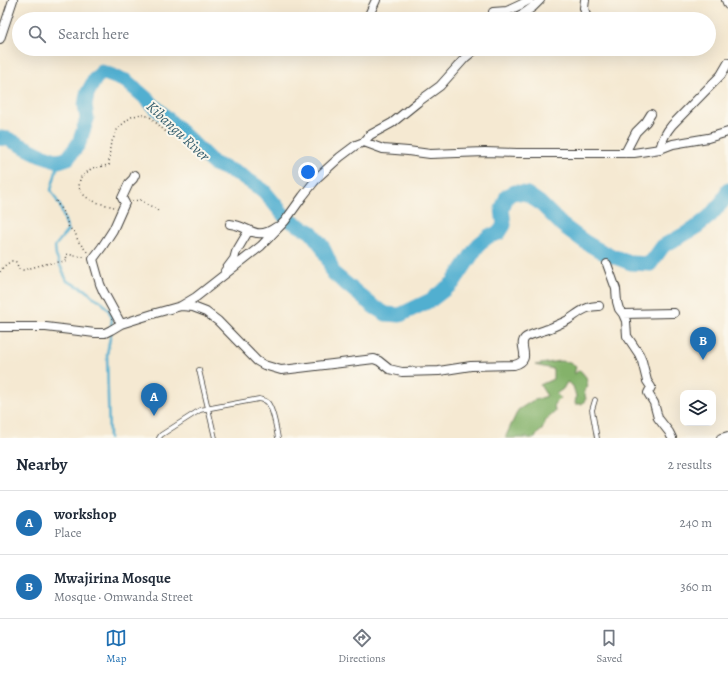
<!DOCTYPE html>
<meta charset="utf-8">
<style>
:root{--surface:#fff;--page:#f6f6f7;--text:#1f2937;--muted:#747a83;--line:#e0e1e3;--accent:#1f6fb2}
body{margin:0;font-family:Alegreya,serif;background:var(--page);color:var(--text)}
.controls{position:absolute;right:12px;bottom:12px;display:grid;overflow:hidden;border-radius:8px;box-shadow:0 4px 16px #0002}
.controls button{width:36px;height:36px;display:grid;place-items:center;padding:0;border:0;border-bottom:1px solid var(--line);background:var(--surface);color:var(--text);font:20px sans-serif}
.you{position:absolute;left:308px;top:172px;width:14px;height:14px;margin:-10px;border:3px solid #fff;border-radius:50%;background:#1a73e8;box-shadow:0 0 0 6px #1a73e833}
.badge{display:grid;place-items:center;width:26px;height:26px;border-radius:50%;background:var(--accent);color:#fff;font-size:13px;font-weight:700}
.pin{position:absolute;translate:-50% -33px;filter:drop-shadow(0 1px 2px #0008)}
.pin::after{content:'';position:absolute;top:21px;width:14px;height:12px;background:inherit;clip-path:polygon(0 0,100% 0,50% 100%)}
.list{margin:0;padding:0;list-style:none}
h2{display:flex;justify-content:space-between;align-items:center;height:52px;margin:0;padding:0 16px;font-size:17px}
h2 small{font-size:13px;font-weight:400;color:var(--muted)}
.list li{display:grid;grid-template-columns:26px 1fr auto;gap:12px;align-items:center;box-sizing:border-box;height:64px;padding:0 16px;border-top:1px solid var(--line)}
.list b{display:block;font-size:15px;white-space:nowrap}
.list p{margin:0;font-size:13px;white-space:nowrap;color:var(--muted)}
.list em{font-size:13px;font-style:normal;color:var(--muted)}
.icon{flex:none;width:22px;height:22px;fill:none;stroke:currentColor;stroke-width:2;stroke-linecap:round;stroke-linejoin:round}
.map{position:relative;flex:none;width:728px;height:438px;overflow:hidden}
.search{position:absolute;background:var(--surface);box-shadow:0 4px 16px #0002;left:12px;right:12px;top:12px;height:44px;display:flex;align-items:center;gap:10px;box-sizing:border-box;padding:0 14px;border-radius:22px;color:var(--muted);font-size:15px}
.sheet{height:180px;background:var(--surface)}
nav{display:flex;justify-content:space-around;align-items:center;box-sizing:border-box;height:56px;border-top:1px solid var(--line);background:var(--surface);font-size:11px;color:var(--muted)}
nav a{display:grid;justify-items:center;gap:2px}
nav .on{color:var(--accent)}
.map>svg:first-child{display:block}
</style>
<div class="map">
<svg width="728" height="438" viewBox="0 0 728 438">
<rect width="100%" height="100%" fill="#fbf7ec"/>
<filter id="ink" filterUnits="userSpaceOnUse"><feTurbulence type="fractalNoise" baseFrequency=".025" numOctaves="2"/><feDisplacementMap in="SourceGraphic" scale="8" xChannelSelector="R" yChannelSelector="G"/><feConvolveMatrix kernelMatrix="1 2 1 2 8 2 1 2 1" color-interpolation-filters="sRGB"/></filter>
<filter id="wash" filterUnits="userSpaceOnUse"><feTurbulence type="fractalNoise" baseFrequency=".012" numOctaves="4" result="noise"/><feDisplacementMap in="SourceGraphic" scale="16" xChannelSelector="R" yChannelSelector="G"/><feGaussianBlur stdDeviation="0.9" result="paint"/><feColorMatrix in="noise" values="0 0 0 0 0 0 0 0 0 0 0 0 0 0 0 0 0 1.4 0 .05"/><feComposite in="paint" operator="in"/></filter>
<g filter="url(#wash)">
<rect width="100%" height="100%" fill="#f5e9d2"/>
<path fill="#84b26b" stroke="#506744" d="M559 361 570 362 576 367 574 374 580 370 586 377 588 387 584 391 586 399 582 404H575L576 396 573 386 567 382 563 389 556 394 560 398 554 404 555 412 546 420 542 430 538 433 535 438H505L518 410 532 401 547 396 540 385 553 379V369L535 365Z"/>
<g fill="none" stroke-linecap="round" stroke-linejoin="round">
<path stroke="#51afd0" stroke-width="2.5" d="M59 161 51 190 60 206 68 230 55 246 56 256 67 281 86 290 92 296 101 301 109 311 112 318 111 328
M109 438 107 354 111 333"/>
<path stroke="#51afd0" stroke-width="15" d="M0 138 8 139 41 155 59 161 68 158 79 143 87 119 85 105 87 94 95 79 102 72 126 81 147 99 214 164 239 174 264 191 287 219 311 232 322 246 329 261 333 273 374 307 386 314 400 315 431 300 453 283 479 244 489 236 499 233 504 225 502 209 507 196 515 192 527 194 540 203 562 225 585 242 604 253 631 263 650 264 663 246 694 229 710 216 722 202 728 190"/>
</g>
</g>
<g filter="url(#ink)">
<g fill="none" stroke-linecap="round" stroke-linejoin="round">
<g stroke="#3d3b37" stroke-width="5.5">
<path id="service" d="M199 370 215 438
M595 400 592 410 597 438
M159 438 161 435 200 410 259 399C262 400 266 400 268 403 274 411 276 428 278 438"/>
</g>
<g stroke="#3d3b37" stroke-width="10">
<path id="minor" d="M585 0 584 8 587 19
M726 0 728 5
M368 17 376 0
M503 19 494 15 493 12 507 11 520 5 529 0
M516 19 533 7 540 0
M0 39 13 0
M364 142 370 135 392 123 418 102 440 86 465 58 476 49
M660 149C662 140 666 132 672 125L721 75 728 63
M625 153 636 132 646 122 651 114
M230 224C250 226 255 242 276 227
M607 264 616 289 617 302 619 309 623 314 626 321 627 336 639 354 642 361 647 381 651 387 648 393 654 403 658 418 669 432 672 438
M225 271 234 259 236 252 249 230
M181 306 196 297 261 246 285 221 303 196 318 177 340 157 356 145 364 142 383 149 408 151 430 154 485 152 517 153H634L660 149 673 144 708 138 728 132
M623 314 674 313
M121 324 103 291 100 284 93 259 102 247 113 230 125 203 122 198 129 183 133 179 135 175
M0 327H46L95 333H105L111 330 121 324 156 313 181 306 193 307 206 312 218 321 257 361 264 365 281 370 291 369 374 359 379 361 389 369 402 372 439 371 471 366 514 365C534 360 517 346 525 338 528 335 543 331 548 329 555 326 562 323 568 320 579 313 585 306 599 306
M721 438 728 436"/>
</g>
<path stroke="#3d3b37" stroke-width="1.5" stroke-dasharray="1 3" stroke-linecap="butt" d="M56 201 65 216 69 228 75 232 78 241 88 253
M132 201 140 200 156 209 160 213
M114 207C103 204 83 201 79 187 79 185 80 180 80 178L92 168 109 165 110 146 118 128 131 117 141 114 150 117 167 133 169 137
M0 272C3 266 7 264 12 261L16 262 19 269 23 270 45 264 66 261 67 260 66 255 68 254 76 256 85 257"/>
<use href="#service" stroke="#fff" stroke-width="4"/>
<use href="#minor" stroke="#fff" stroke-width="8"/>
</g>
</g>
<g text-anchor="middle" stroke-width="4" stroke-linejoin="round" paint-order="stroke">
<g font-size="15" font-style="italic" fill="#345e6d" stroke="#fbf7ec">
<text transform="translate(178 131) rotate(43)" y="5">Kibangu River</text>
</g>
</g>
</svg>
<div class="controls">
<button><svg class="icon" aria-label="layers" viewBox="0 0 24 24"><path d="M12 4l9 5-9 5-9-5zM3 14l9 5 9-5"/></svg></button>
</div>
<div class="you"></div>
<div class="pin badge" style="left:154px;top:416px">A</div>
<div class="pin badge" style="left:703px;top:360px">B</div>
<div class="search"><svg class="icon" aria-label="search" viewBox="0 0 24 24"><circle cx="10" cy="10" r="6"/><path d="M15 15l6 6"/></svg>Search here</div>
</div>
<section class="sheet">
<h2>Nearby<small>2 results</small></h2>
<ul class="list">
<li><span class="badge">A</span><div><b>workshop</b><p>Place</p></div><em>240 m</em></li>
<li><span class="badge">B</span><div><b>Mwajirina Mosque</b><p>Mosque · Omwanda Street</p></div><em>360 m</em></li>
</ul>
</section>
<nav>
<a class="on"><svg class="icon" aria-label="map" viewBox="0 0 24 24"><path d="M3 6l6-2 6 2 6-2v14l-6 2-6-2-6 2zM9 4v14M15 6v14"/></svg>Map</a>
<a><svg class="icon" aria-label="directions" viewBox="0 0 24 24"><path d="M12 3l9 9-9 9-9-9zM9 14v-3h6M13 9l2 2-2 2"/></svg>Directions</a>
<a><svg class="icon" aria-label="saved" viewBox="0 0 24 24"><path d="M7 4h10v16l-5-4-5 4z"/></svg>Saved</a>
</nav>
